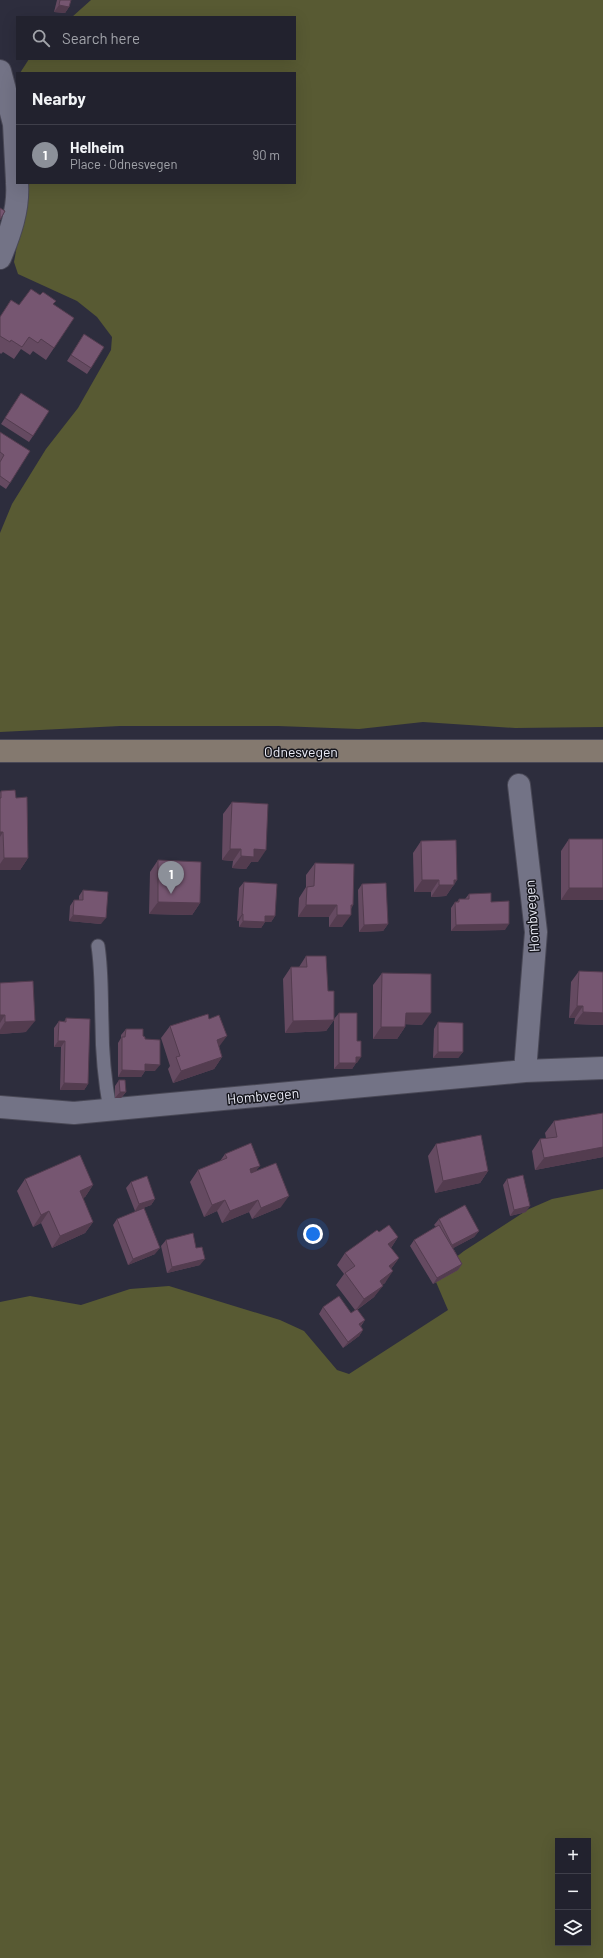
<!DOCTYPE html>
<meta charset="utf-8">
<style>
:root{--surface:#22222e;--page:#2e2f3a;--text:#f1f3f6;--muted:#a2a4aa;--line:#3f3f4a;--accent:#8c9099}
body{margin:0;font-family:Barlow,sans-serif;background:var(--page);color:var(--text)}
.controls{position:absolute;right:12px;bottom:12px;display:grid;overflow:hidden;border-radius:0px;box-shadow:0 4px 16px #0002}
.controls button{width:36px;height:36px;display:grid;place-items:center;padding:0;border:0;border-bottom:1px solid var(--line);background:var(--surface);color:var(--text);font:20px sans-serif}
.you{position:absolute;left:313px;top:1234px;width:14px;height:14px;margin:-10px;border:3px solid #fff;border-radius:50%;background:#1a73e8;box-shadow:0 0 0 6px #1a73e833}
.badge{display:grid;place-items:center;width:26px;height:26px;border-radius:50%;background:var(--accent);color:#fff;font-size:13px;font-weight:700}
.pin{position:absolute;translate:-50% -33px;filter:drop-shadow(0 1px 2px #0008)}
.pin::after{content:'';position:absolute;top:21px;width:14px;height:12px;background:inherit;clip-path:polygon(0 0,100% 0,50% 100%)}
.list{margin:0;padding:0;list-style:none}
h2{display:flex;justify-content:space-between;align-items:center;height:52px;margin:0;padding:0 16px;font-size:17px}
h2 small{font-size:13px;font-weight:400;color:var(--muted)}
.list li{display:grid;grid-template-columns:26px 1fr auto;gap:12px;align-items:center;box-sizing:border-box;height:60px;padding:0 16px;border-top:1px solid var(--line)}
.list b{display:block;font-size:15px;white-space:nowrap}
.list p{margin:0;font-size:13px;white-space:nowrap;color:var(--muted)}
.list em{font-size:13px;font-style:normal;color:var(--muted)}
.icon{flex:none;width:22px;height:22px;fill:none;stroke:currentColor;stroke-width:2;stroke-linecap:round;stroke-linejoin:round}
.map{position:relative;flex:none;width:603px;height:1958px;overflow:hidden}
.search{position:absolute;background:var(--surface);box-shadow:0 4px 16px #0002;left:16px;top:16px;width:280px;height:44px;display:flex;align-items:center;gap:10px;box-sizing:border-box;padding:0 14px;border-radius:0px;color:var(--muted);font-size:15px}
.panel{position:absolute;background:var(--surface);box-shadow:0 4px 16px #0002;left:16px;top:72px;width:280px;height:112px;border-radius:0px}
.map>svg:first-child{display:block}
</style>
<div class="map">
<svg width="603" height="1958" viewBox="0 0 603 1958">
<rect width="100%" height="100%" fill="#2d2d3d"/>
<path fill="#585a33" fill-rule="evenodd" d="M91 0H603V727L515 728 423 722 359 729 278 726H120L0 732V533L12 504 46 449 78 408 111 350 112 337 97 317 77 301 18 274 14 262 23 212 21 183H295V73H20L29 59H295V17H72Z
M603 1189V1958H0V1302L30 1296 81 1305 130 1289 169 1286 280 1320 304 1331 337 1370 349 1374 448 1310 433 1275 464 1251 529 1209 552 1199ZM558 1841H588V1943H558Z"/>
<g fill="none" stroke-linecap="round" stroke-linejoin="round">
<g stroke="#494856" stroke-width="15">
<path id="service" d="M98 946C102 972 101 998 102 1024 102 1052 105 1082 110 1110"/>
</g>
<g stroke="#494856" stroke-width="24">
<path id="minor" d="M0 71 14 124 17 181
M0 258C10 234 19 209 17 183
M519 785 536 932 525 1071
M0 1107 74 1113 525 1071 603 1068"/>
</g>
<g stroke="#494856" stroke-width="24">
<path id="secondary" d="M0 751H603"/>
</g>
<use href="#service" stroke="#737386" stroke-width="13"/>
<use href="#minor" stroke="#737386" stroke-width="22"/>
<use href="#secondary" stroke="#84796f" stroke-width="22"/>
</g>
<path fill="#654a61" d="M57 0H71L69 7 65 13 54 12Z
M11 300 19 305 53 304 54 348 46 360 33 351 30 355 21 349 14 359 3 352 1 354 0 353V317Z
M84 334 91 368 87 374 67 361Z
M21 393 33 436 29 442 1 424Z
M0 432 10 483 6 489 0 485Z
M1 791 16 798 28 858 20 870H0V793Z
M232 802 258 862H251L246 869 232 868 233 861 222 860 223 814Z
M569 839 603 900H561V851Z
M421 841 457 880 446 896 431 897V892H414L413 853Z
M158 860 200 903 192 915 149 914 150 872Z
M315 863 353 905 342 927H329V917H298L299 898 306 887V875Z
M244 882 275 916 271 922H265L261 928 239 927V921H237L239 888Z
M362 884 388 924 383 931 359 932 358 890Z
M83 890 101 924 69 921 70 906 74 900H79V896Z
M469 894 491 902 505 930 451 931V908L455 902H457L459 899H465Z
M306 956 328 991 334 1019 339 1013 357 1063H356L352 1069H334V1020L326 1031 285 1033 283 979 291 967H299Z
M579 971 603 1025 574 1024 575 1018H569L571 982Z
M382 973 422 1025 405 1024V1027L397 1039H373V985Z
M0 983 26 1032 0 1034Z
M66 1018 88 1084 84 1090H60L61 1047H54V1028L59 1021 64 1022Z
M438 1022 463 1052 458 1058H433L434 1029Z
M170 1026 222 1057 214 1069 173 1083 168 1069 170 1066 161 1038Z
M126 1029 143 1036 145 1039 155 1071H145L141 1077H118V1043L121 1038V1035Z
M119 1080 126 1092 121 1098H115V1086Z
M603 1113V1157L535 1170 532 1151 540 1139 546 1138 545 1133 554 1121Z
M436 1144 488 1171 480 1183 435 1193 428 1156Z
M225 1154 255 1172 281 1207 252 1219 249 1212 222 1223 217 1211 204 1217 190 1182 198 1170 220 1161Z
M25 1179 93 1185 85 1197 83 1198 93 1222 85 1233 52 1248 41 1223 33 1227 17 1191Z
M507 1179 526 1212 510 1216 503 1185Z
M131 1182 155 1199 151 1205 135 1211 126 1188Z
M117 1219 155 1254 128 1265 113 1225Z
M439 1219 479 1231 474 1237 453 1248 462 1264 458 1270 433 1284 410 1246 414 1240 436 1227 434 1225Z
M379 1232 398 1237 391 1248 399 1258 391 1269 385 1283 382 1285 374 1297 357 1310 365 1320 361 1326 363 1330 359 1336 343 1348 319 1314 323 1307 351 1313 355 1310 336 1285 344 1274 337 1265 345 1253Z
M166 1240 200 1265 167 1273 161 1246Z"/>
<path fill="#533c4f" d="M59 5 69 7 65 13 54 12Z
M0 832H3L0 837Z
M230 849H241L233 861 222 860Z
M254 849 266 850 258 862H251L246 869 232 868 241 856Z
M4 858H28L20 870H0V864Z
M422 880H439L431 892H414Z
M454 880H457L446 896 431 897 439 885Z
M569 888H603V900H561Z
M158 902 200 903 192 915 149 914Z
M306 905H337L329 917H298Z
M351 905H353L346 915H351L342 927H329L337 915Z
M242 914H243L239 921H237Z
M73 915 106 918 101 924 69 921Z
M265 916H275L271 922H261Z
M243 921 265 922 261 928 239 927Z
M388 924 383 931 359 932 364 925Z
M509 924 505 930 451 931 456 925Z
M577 1006H583L575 1018H569Z
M583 1012 603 1013V1025L574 1024Z
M406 1013H431L422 1025 398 1024Z
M0 1015H5L0 1023Z
M334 1020 326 1031 285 1033 293 1021Z
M35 1021 26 1032 0 1034V1030L5 1022Z
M381 1027H405L397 1039H373Z
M227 1036 218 1048 217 1040Z
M58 1041H65L61 1047H54Z
M438 1052H463L458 1058H433Z
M222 1057 214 1069 173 1083 181 1071Z
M356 1057H361L357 1063H356L352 1069H334L339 1063Z
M145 1064 160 1065 155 1071H141Z
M122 1070 145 1071 141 1077H118Z
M64 1083 88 1084 84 1090H60Z
M120 1092H126L121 1098H115Z
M603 1147V1157L535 1170 544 1158Z
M260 1166 251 1177 250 1169Z
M488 1171 480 1183 435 1193 443 1181Z
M93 1185 85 1197 72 1203 80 1191Z
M289 1196 281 1207 252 1219 261 1208Z
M155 1199 151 1205 135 1211 139 1204Z
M225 1200 217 1211 204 1217 212 1205Z
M258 1200 249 1212 222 1223 230 1211Z
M530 1206 526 1212 510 1216 514 1210Z
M49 1211 41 1223 33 1227 41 1215Z
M93 1222 85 1233 52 1248 60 1236Z
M479 1231 474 1237 448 1251 452 1245Z
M398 1237 390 1249 388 1244Z
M160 1248 155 1254 128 1265 133 1259Z
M399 1258 390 1270 389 1266Z
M205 1259 200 1265 167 1273 172 1267Z
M462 1264 458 1270 433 1284 437 1278Z
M393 1271 385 1283 371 1293 380 1281Z
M383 1286 374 1297 355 1311 364 1299Z
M365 1320 360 1326 359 1324Z
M363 1330 359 1336 343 1348 348 1342Z"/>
<path fill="#765671" stroke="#533c4f" d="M60 0H71L69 7 59 5Z
M0 208 5 211 0 220Z
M31 289 40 295 43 292 56 301 53 304 74 318 54 348 41 339 38 343 29 337 22 347 11 340 10 342 0 336V317L11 300 19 305Z
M84 334 104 347 91 368 71 355Z
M21 393 49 411 33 436 5 418Z
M0 432 30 451 10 483 0 476V462L4 455 0 452Z
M15 790 16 798 27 797 28 858H4L3 832H0V798H1V791Z
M232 802 268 804 266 850 254 849V857L241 856V849H230Z
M569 839H603V888H569Z
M456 840 457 880H454V885H439V880H422L421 841Z
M158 860 201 862 200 903 158 902Z
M315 863 354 864 353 905H351V915H337V905H306L307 887 314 886Z
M244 882 277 884 275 916H265V922L243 921V914H242Z
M386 883 388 924 364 925 362 884Z
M83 890 108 892 106 918 73 915 74 900H83Z
M491 893V902L509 901V924L456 925 455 902H459V899H469V894Z
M306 956H326L328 991H334V1020L293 1021 291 967H307Z
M579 971 603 972V1013L583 1012V1006H577Z
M382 973 431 974V1013H406L405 1027H381Z
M33 981 35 1021 5 1022V1015H0V983Z
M339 1013H357V1041H361V1057H356V1063H339Z
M208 1014 209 1019 219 1015 227 1036 217 1040 222 1057 181 1071 176 1057 180 1056 170 1026Z
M66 1018 90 1019 88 1084 64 1083 65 1041H58L59 1021 66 1022Z
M438 1022 463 1023V1052H438Z
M126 1029H143V1036L145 1037V1039L160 1040V1065L145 1064V1071L122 1070V1037H125Z
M119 1080H125L126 1092H120Z
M603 1113V1147L544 1158 540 1139 557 1137 554 1121Z
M481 1135 488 1171 443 1181 436 1144Z
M251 1143 260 1166 250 1169 251 1173 276 1163 289 1196 261 1208 258 1200 230 1211 225 1200 212 1205 198 1170 227 1158 225 1154Z
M80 1155 93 1185 80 1191 93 1222 60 1236 49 1211 41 1215 25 1179Z
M523 1175 530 1206 514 1210 507 1179Z
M147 1176 155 1199 139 1204 131 1182Z
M465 1205 479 1231 452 1245 439 1219Z
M144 1208 160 1248 133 1259 117 1219Z
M389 1225 398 1237 388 1244 399 1258 389 1266 393 1271 380 1281 383 1286 364 1299 345 1273 355 1266 345 1253 377 1230 379 1232Z
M439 1225 462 1264 437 1278 414 1240Z
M193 1233 196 1248 202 1247 205 1259 172 1267 166 1240Z
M339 1296 351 1313 357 1309 365 1320 359 1324 363 1330 348 1342 323 1307Z"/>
<g text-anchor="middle" stroke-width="3" stroke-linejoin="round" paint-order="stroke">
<g font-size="14" fill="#e9eaf5" stroke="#16161d">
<text x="301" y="757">Odnesvegen</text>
<text transform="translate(532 916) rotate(-94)" y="5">Hombvegen</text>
<text transform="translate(263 1096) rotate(-5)" y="5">Hombvegen</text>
</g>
</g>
</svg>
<div class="controls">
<button>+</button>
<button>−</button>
<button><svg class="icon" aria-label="layers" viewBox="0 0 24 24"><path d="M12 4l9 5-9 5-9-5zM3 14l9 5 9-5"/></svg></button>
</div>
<div class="you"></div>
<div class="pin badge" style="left:171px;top:894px">1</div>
<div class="search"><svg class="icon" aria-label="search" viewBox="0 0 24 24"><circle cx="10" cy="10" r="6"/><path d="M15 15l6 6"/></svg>Search here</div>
<section class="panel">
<h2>Nearby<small></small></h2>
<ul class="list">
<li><span class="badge">1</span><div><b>Helheim</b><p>Place · Odnesvegen</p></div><em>90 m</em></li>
</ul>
</section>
</div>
